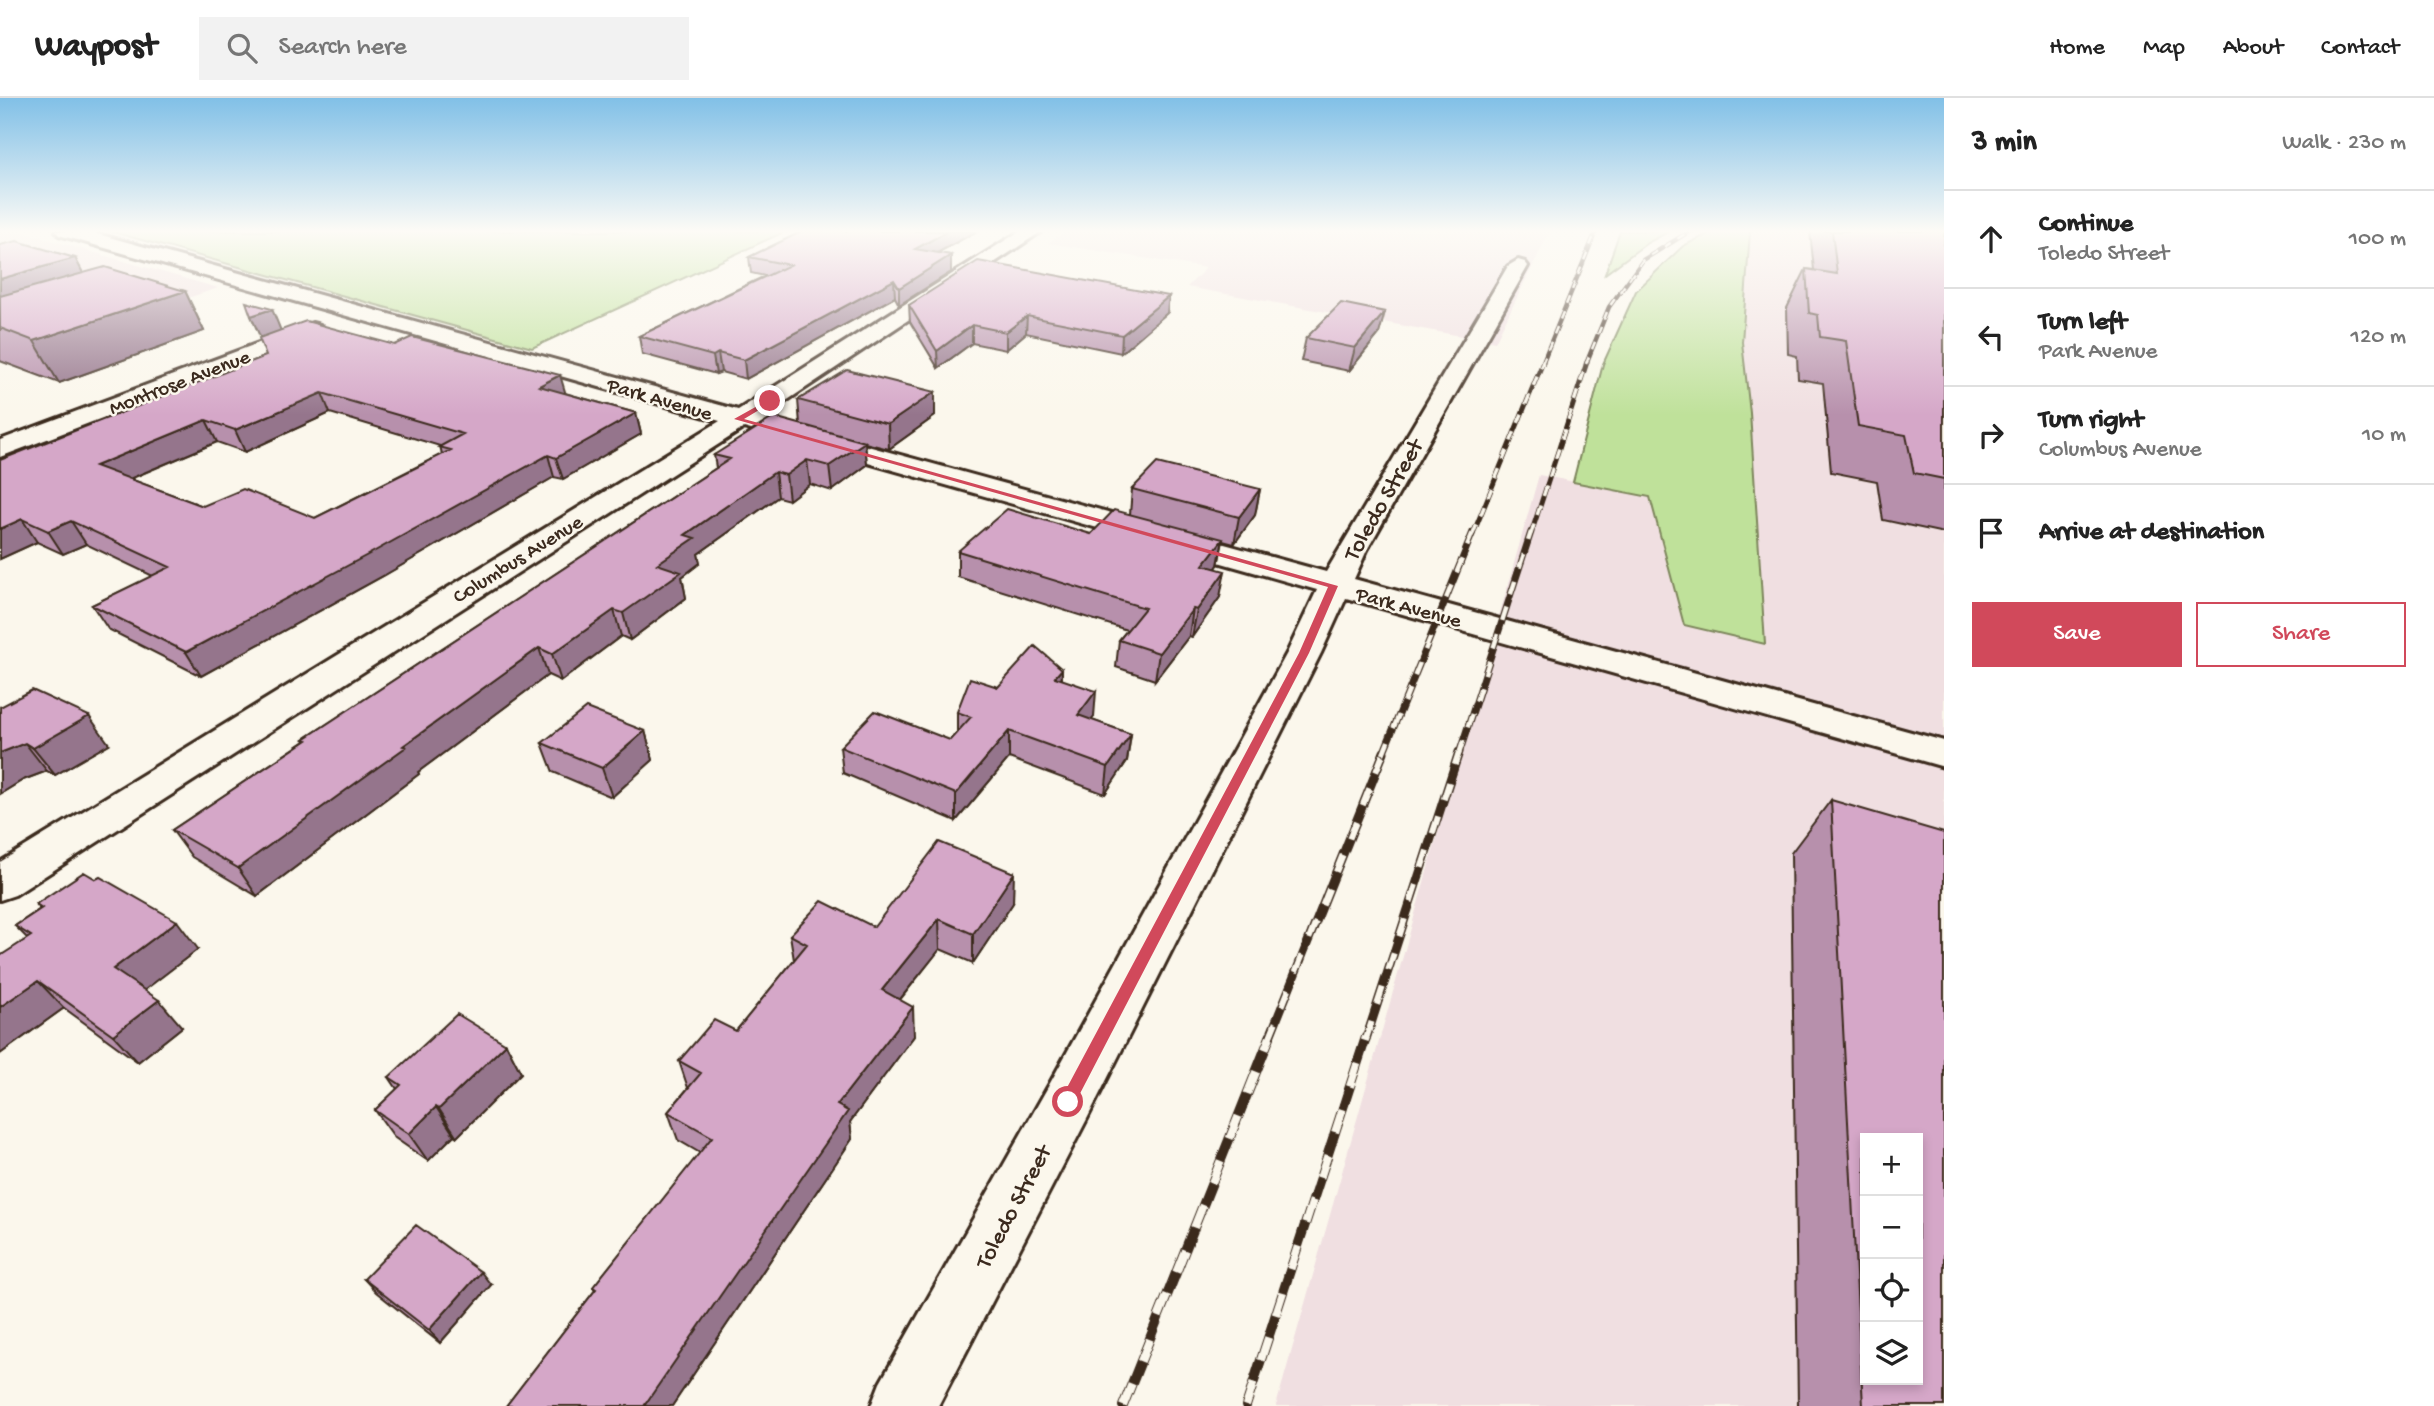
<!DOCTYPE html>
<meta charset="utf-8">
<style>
:root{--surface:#fff;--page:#f2f2f2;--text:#222;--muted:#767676;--line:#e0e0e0;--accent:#d1495b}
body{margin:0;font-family:"Gochi Hand",sans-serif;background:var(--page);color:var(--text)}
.controls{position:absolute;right:21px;bottom:21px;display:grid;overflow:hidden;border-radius:0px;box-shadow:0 4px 10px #0003}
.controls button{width:63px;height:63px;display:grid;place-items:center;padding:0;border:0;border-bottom:2px solid var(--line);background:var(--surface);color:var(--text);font:35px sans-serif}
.stop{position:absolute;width:21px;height:21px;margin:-16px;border:5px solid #d1495b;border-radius:50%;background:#fff}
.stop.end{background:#d1495b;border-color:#fff;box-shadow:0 2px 7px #0008}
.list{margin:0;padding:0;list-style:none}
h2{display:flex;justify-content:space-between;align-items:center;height:91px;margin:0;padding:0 28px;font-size:30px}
h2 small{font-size:23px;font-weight:400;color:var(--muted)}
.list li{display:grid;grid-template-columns:46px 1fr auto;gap:21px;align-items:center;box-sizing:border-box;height:98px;padding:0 28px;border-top:2px solid var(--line)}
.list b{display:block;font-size:26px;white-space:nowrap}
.list p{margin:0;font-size:23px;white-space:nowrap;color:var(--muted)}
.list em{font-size:23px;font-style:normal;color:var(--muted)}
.actions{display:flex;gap:14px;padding:21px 28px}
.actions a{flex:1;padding:16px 0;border:2px solid var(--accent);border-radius:0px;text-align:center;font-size:24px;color:var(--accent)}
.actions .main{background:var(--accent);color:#fff}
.icon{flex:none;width:38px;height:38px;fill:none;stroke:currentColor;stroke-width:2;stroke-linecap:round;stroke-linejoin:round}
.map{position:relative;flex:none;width:1944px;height:1308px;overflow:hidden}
header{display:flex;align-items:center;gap:42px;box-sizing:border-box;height:98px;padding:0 35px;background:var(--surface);border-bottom:2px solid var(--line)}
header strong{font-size:33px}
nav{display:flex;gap:38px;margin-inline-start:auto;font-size:24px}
.search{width:490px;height:63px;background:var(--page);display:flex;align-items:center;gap:18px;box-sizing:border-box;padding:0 24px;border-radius:0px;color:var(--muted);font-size:26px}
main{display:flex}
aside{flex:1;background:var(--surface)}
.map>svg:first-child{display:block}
</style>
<header>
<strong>Waypost</strong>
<div class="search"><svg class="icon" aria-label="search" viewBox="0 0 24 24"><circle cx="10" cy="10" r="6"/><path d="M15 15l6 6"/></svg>Search here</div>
<nav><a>Home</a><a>Map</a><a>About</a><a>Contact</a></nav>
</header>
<main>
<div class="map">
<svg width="1944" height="1308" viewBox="0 0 1944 1308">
<rect width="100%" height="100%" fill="#fbf7ec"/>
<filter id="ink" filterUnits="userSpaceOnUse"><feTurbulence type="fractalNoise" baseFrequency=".0143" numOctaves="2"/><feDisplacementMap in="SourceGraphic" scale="14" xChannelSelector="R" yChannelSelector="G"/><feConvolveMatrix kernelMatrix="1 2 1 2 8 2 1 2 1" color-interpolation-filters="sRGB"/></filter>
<g filter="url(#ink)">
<path fill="#f0dfe1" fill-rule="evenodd" d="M0 133H19L218 190 0 262Z
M1066 133H1550L1495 244 1187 189 1206 170 1048 145Z
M1750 133H1944V1308H1276L1539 377 1651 399 1684 527 1750 315 1742 244ZM1865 1040H1918V1282H1865Z"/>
<path fill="#bfe19a" stroke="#7d865c" stroke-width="2" d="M109 133H786L532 250Z
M1620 133H1670L1647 145 1605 176Z
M1714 133H1750L1742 244 1750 315 1765 546 1684 527 1650 399 1573 384 1603 266 1636 193 1683 148Z"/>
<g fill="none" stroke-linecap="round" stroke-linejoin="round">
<g stroke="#3b2a1e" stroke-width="6">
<path id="minor" d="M56 133H87L738 312 1020 133H1042L762 319 1326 474 1508 168 1518 162 1525 164 1528 168 1367 452 1354 481 1944 643V669L1346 500 1321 555 1087 1021 938 1308H871L880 1285 1049 987 1287 555 1317 492 744 330 15 797 0 802V764L720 323 59 137Z
M312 225 320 227 323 232 320 237 0 359V342Z"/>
</g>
<use href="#minor" fill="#fbf7ec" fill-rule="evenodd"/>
<g stroke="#3b2a1e" stroke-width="4.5">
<path id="rail-far4" d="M1542 266 1596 133
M1586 266 1609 209 1643 162 1690 133"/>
</g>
<g stroke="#3b2a1e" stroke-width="5">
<path id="rail-far3" d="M1473 436 1543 264
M1531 436 1587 264"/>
</g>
<g stroke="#3b2a1e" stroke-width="7">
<path id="rail-far2" d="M1383 656 1473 434
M1459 656 1531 434"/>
</g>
<g stroke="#3b2a1e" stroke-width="9">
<path id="rail-far1" d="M1269 941 1384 654
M1366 941 1459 654"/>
</g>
<g stroke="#3b2a1e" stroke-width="10">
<path id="rail" d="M1123 1308 1270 939
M1246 1308 1366 939"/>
</g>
<use href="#rail-far4" stroke="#fbf7ec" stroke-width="2.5" stroke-dasharray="8" stroke-linecap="butt"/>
<use href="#rail-far3" stroke="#fbf7ec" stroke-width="3.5" stroke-dasharray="10" stroke-linecap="butt"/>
<use href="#rail-far2" stroke="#fbf7ec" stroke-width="4.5" stroke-dasharray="14" stroke-linecap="butt"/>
<use href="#rail-far1" stroke="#fbf7ec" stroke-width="6" stroke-dasharray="18" stroke-linecap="butt"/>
<use href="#rail" stroke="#fbf7ec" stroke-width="8" stroke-dasharray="24" stroke-linecap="butt"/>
</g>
<path fill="#b790ac" stroke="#3b2a1e" stroke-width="2" fill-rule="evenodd" d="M803 133H977L937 155 951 157V174L899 207 895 199 746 281 721 274 716 276 642 256 639 238 765 178 751 175 749 159Z
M1810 133H1944V435L1883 422 1877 383 1831 374 1823 285 1798 281 1797 258 1788 256 1787 210 1806 171 1814 172Z
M0 147 75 160 83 175 185 193 204 233 59 285 0 263Z
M909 207 1167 215 1121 255 1026 235 1006 252 972 245 938 270 910 224Z
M281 232 565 295 636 315 641 336 563 381 554 379 385 477 201 578 108 531 92 507 153 478 86 446 63 456 37 444 0 461V362L266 258ZM330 315 440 348 442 356 315 420 203 408 130 381 217 344 245 354Z
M1379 236 1349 273 1301 263 1306 240Z
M935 294V318L889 351 865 345 867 367 832 393 810 386 789 402 778 399 698 456 700 465 682 479 686 500 630 542 621 538 561 583 548 577 418 674 419 676 257 798 192 759 172 732 305 643 304 641 716 370 714 357 800 326 798 302Z
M1132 391H1260L1255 417 1234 446 1223 443 1218 467 1216 470 1220 499 1192 539 1189 538 1155 582 1116 569 1119 542 1127 532 958 479V453L1091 436 1130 416Z
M1062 571V581L1094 619 1091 622 1131 636 1127 663 1105 696 1009 660 956 723 843 675 840 649 950 642 957 635V614L998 589Z
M0 609 109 646 55 677 47 673 23 682 0 696Z
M645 633 653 662 612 699 553 674 542 645Z
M1831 702 1944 1308H1798L1791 755Z
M1013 805 973 865 940 851 900 902 914 938 850 1024 852 1041 672 1308H506L595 1192 593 1189 700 1055 678 1042 668 1014 688 990 679 963 736 933 794 862 790 837 874 829Z
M36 806 198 851 144 892 182 929 138 964 64 910 0 956 27 840 15 828 40 811Z
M506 946 521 975 457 1039 454 1037 428 1063 395 1040 375 1012 397 991 389 979Z
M364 1181 491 1187 440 1245 376 1194Z"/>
<path fill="#95758c" stroke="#3b2a1e" stroke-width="2" d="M948 133H977L915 167V151Z
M951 157V174L899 207V190Z
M75 160 95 198 0 227V181Z
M894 182 895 199 746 281 744 262Z
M185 193 204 233 59 285 34 243Z
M1169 198 1167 215 1121 255 1122 237Z
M272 211 281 233 261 241 251 218Z
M1385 214 1379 236 1349 273 1355 250Z
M1027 218 1026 235 1006 252V234Z
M972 227V245L938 270 937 253Z
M718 255 721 274 716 276 713 258Z
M560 277 566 297 539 288Z
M935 294V318L889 351 888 326Z
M322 295 330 315 245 354 235 332Z
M636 315 641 336 563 381 556 360Z
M206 322 217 344 108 390 95 368Z
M865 344 867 367 832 393 829 368Z
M548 357 554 379 385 477 201 578 186 554Z
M807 362 810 386 789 402 786 377Z
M775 374 778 399 698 456 700 465 682 479 686 500 630 542 623 515 657 466 685 437Z
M1260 391 1255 417 1234 446 1239 419Z
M22 421 37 444 0 461V431Z
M71 423 86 446 63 456 48 433Z
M1223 441 1218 467 1199 493 1203 467Z
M1225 473 1220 499 1192 539 1197 512Z
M1193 511 1189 538 1155 582 1159 555Z
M614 512 621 538 561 583 552 556Z
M539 550 548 577 418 674 419 676 257 798 238 770 403 648Z
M1062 571 1061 597 1055 579Z
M1096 593 1094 619 1075 644 1078 617Z
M89 618 109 646 55 677 33 650Z
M645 633 653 662 612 699 602 670Z
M1009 633V660L956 723V696Z
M1131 636 1127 663 1105 696 1108 669Z
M25 645 47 673 23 682 0 696V655Z
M1014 775 1013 805 973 865V836Z
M939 821 940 851 884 921 882 892Z
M177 823 198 851 137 898 113 871Z
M38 883 64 910 0 956V909Z
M159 902 182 929 138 964 113 937Z
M913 909 914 938 850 1024 852 1041 672 1308H644L837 1007Z
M506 946 521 975 457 1039 439 1011Z
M436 1009 454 1037 428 1063 409 1036Z
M481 1174 491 1187 440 1245 429 1232Z"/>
<path fill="#d5a7c8" stroke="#3b2a1e" stroke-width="2" fill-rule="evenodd" d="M803 133H948L915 151 951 157 899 190 894 182 744 262 718 255 713 258 639 238 790 167 749 159Z
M1832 133H1944V381L1914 375 1906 337 1858 328 1846 243 1820 239 1818 217 1809 215 1806 171 1837 176Z
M17 143 75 160 0 181V147Z
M978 163 1169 198 1122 237 1027 218 1006 234 972 227 937 253 909 207Z
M105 169 185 193 34 243 0 230V198Z
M246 204 272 211 251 218Z
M1341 205 1385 214 1355 250 1306 240Z
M306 223 395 247 412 239 560 277 539 288 636 315 556 360 548 357 375 453 186 554 92 507 170 469 71 423 48 433 22 421 0 431V362L266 258 259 240ZM322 295 463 336 439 349 451 352 315 420 243 391 203 408 95 368 206 322 235 332Z
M847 272 935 294 888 326 798 302Z
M774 319 865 344 829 368 807 362 786 377 775 374 685 437 695 440 657 466 681 474 623 515 614 512 552 556 539 550 403 648 406 649 238 770 172 732 307 642 304 641 730 361 714 357Z
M1157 365 1260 391 1239 419 1132 391Z
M1007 411 1091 436 1114 412 1223 441 1203 467 1225 473 1197 512 1193 511 1159 555 1119 542 1145 510 958 453Z
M1035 548 1062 571 1055 579 1096 593 1078 617 1131 636 1108 669 1009 633 956 696 840 649 875 613 950 642 971 619 957 614 970 580 998 589Z
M32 592 89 618 33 650 25 645 0 655V609Z
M586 610 645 633 602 670 542 645Z
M1831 702 1944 735V1308H1863ZM1865 1040H1918V1282H1865Z
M939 744 1014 775 973 836 939 821 882 892 913 909 837 1007 848 1013 644 1308H506L596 1191 593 1189 712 1039 668 1014 701 975 679 963 714 922 736 933 807 846 790 837 822 803 874 829Z
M84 774 96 781 100 779 177 823 113 871 159 902 113 937 38 883 0 909V858L31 838 15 828 42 810 36 806Z
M457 916 506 946 439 1011 436 1009 409 1036 375 1012 401 987 389 979Z
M416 1127 481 1174 429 1232 364 1181Z"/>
</g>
<linearGradient id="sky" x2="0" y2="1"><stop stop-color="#81c0e7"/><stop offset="0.42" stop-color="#fdfbf6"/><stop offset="1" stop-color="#fdfbf6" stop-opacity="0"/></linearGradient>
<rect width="1944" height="317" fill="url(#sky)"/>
<path fill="#d1495b" d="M768 302 774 303 744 321 1338 488 1309 555 1073 1009H1062L1060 1004 1062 999 1299 555 1328 489 734 321Z"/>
<g text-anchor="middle" stroke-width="5" stroke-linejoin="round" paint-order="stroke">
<g font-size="21" fill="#3b2a1e" stroke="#fbf7ec">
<text transform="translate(179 283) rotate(-21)" y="7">Montrose Avenue</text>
<text transform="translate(660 300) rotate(16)" y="7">Park Avenue</text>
<text transform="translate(517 460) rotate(-32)" y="7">Columbus Avenue</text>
<text transform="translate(1409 508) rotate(15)" y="7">Park Avenue</text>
</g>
<g font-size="24" fill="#3b2a1e" stroke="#fbf7ec">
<text transform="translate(1382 401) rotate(-60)" y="8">Toledo Street</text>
<text transform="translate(1012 1108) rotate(-62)" y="8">Toledo Street</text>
</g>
</g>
</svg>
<div class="controls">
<button>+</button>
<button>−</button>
<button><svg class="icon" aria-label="locate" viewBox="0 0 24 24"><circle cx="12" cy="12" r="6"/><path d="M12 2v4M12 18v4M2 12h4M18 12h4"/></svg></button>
<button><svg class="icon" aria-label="layers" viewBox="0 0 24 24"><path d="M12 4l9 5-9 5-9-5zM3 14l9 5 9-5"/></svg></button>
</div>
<div class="stop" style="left:1068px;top:1004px"></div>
<div class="stop end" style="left:770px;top:303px"></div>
</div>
<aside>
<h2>3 min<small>Walk · 230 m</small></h2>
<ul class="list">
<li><svg class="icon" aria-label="ahead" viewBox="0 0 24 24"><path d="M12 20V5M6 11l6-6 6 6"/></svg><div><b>Continue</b><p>Toledo Street</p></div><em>100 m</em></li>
<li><svg class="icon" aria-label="left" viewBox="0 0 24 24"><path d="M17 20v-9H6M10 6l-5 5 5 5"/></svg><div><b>Turn left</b><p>Park Avenue</p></div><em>120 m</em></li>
<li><svg class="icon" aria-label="right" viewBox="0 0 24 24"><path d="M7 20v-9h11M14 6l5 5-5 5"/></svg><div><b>Turn right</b><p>Columbus Avenue</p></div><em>10 m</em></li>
<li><svg class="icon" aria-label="arrive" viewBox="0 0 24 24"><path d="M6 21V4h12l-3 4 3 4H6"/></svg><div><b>Arrive at destination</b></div></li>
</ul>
<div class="actions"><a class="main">Save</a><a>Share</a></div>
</aside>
</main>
